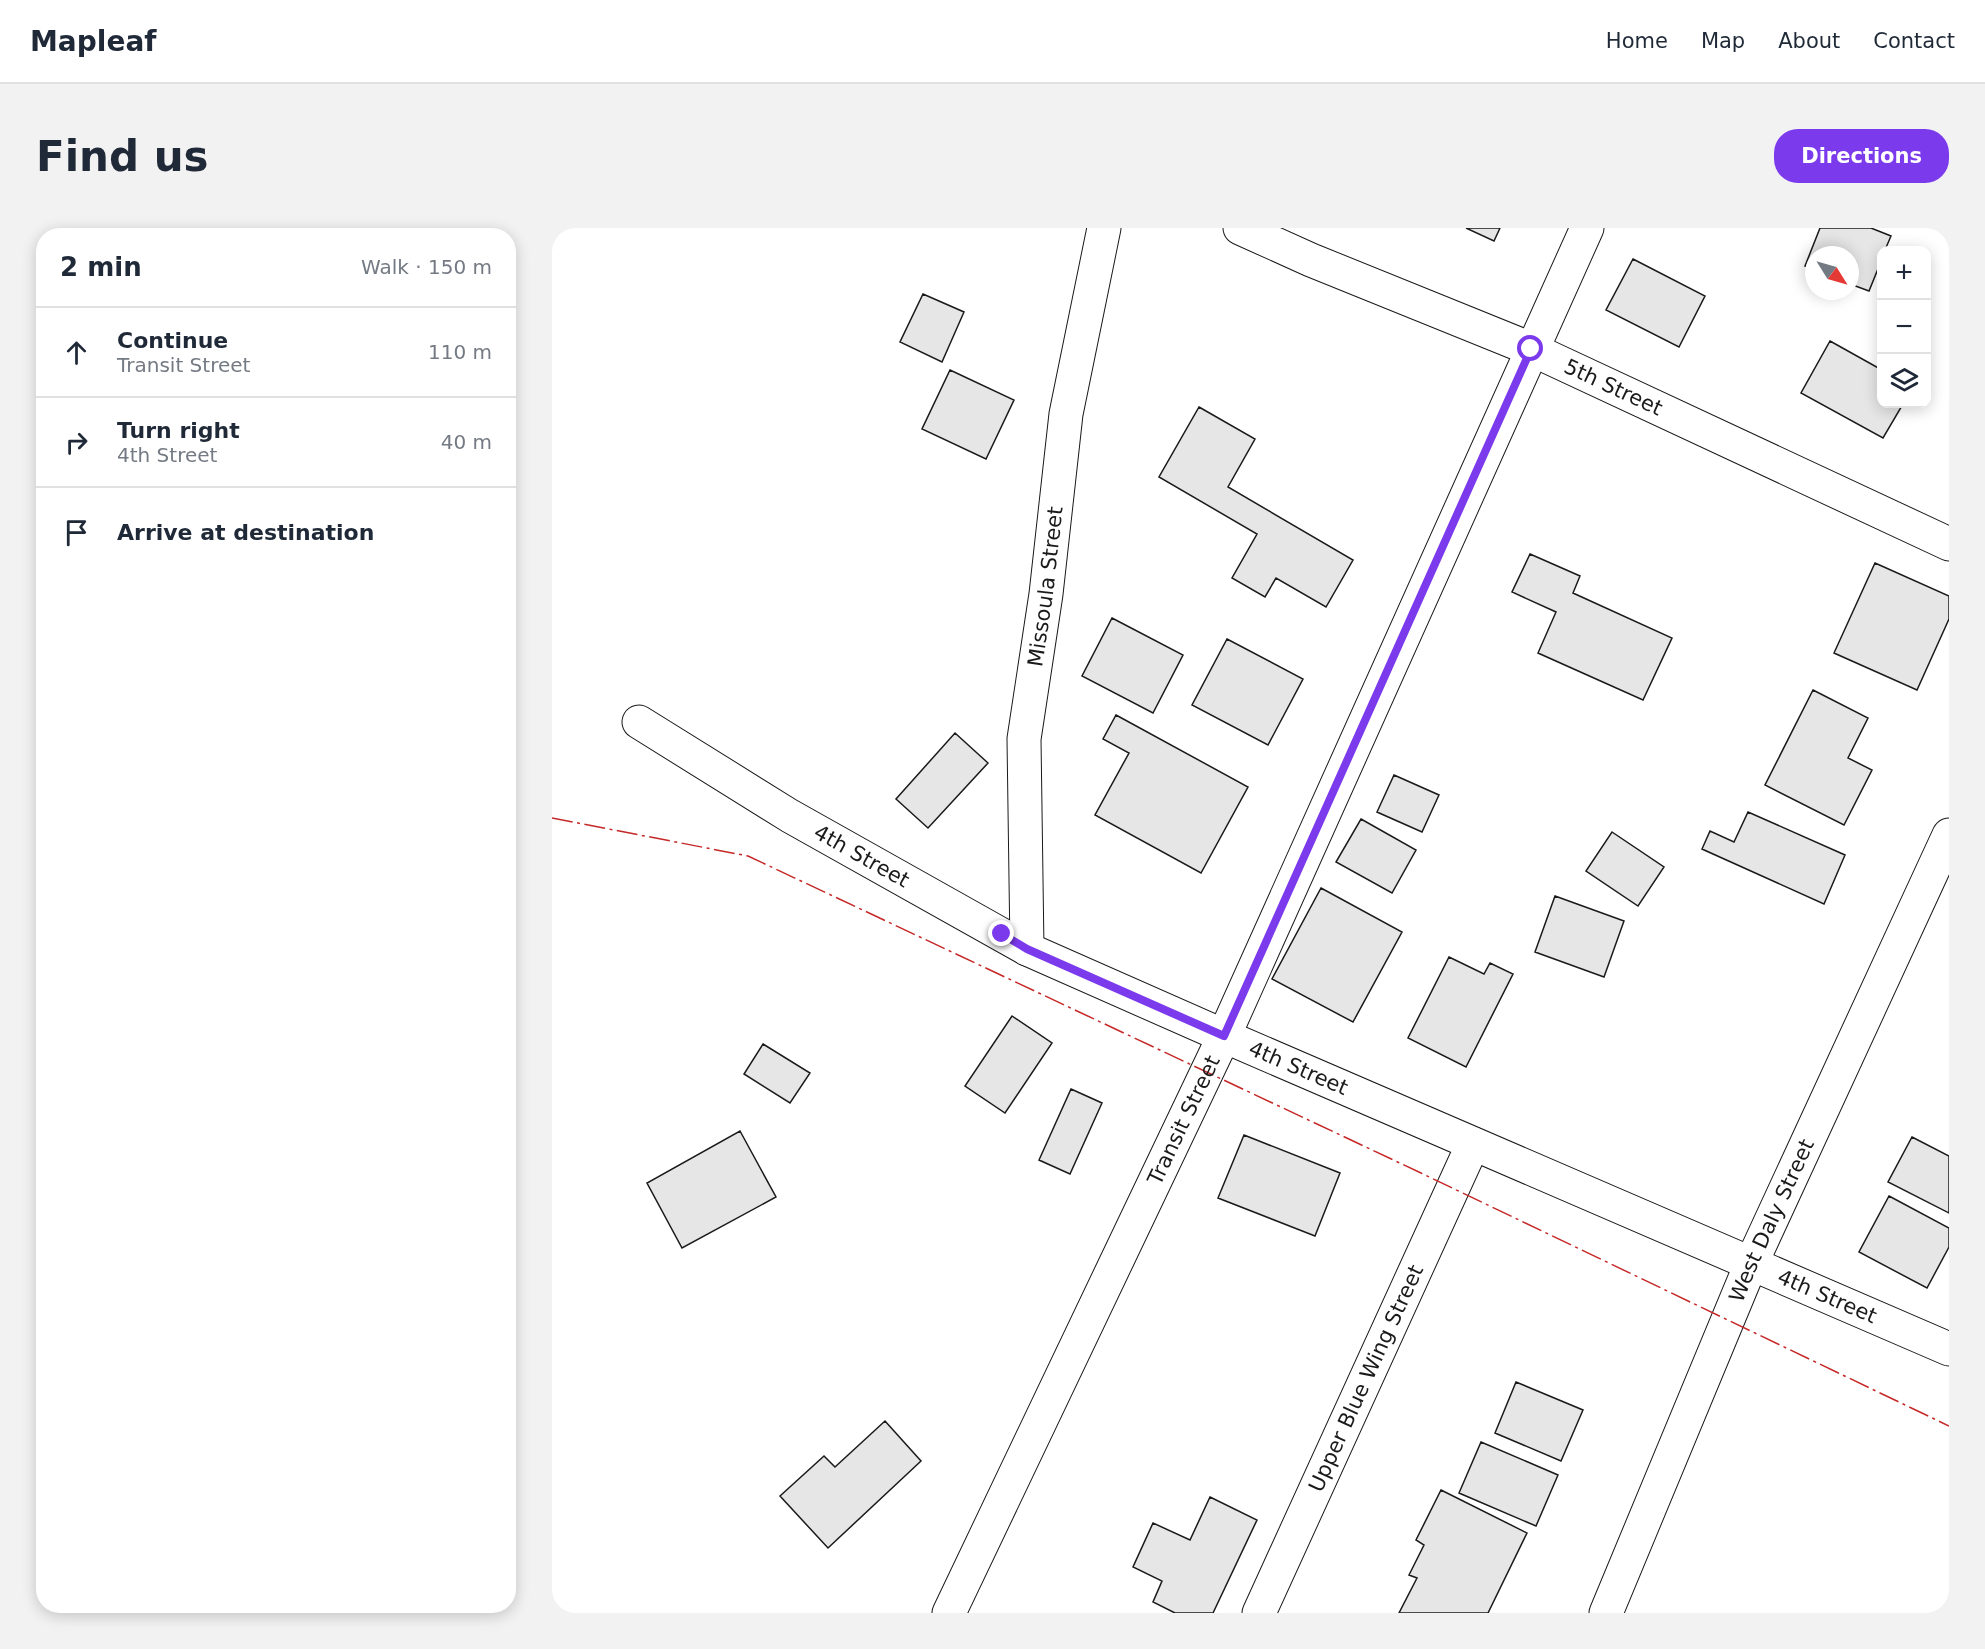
<!DOCTYPE html>
<meta charset="utf-8">
<style>
:root{--surface:#fff;--page:#f2f2f3;--text:#1f2937;--muted:#747a83;--line:#e0e1e3;--accent:#7c3aed}
body{margin:0;font-family:"DejaVu Sans",sans-serif;background:var(--page);color:var(--text)}
.controls{position:absolute;right:18px;top:18px;display:grid;overflow:hidden;border-radius:12px;box-shadow:0 3px 15px #0003}
.controls button{width:54px;height:54px;display:grid;place-items:center;padding:0;border:0;border-bottom:2px solid var(--line);background:var(--surface);color:var(--text);font:30px sans-serif}
.compass{position:absolute;left:1253px;top:18px;width:54px;height:54px;border-radius:50%;background:var(--surface);box-shadow:0 3px 15px #0003;rotate:127deg}
.stop{position:absolute;width:18px;height:18px;margin:-14px;border:4px solid #7c3aed;border-radius:50%;background:#fff}
.stop.end{background:#7c3aed;border-color:#fff;box-shadow:0 2px 6px #0008}
.list{margin:0;padding:0;list-style:none}
h2{display:flex;justify-content:space-between;align-items:center;height:78px;margin:0;padding:0 24px;font-size:26px}
h2 small{font-size:20px;font-weight:400;color:var(--muted)}
.list li{display:grid;grid-template-columns:39px 1fr auto;gap:18px;align-items:center;box-sizing:border-box;height:90px;padding:0 24px;border-top:2px solid var(--line)}
.list b{display:block;font-size:22px;white-space:nowrap}
.list p{margin:0;font-size:20px;white-space:nowrap;color:var(--muted)}
.list em{font-size:20px;font-style:normal;color:var(--muted)}
.icon{flex:none;width:33px;height:33px;fill:none;stroke:currentColor;stroke-width:2;stroke-linecap:round;stroke-linejoin:round}
.map{position:relative;flex:none;width:1397px;height:1385px;overflow:hidden;border-radius:24px}
header{display:flex;align-items:center;gap:36px;box-sizing:border-box;height:84px;padding:0 30px;background:var(--surface);border-bottom:2px solid var(--line)}
header strong{font-size:28px}
nav{display:flex;gap:33px;margin-inline-start:auto;font-size:21px}
.intro{display:flex;align-items:center;justify-content:space-between;box-sizing:border-box;height:144px;padding:0 36px}
h1{margin:0;font-size:42px}
.button{padding:15px 27px;border-radius:24px;background:var(--accent);color:#fff;font-size:21px;font-weight:700}
main{display:flex;gap:36px;padding:0 36px}
aside{flex:1;background:var(--surface);border-radius:24px;box-shadow:0 3px 15px #0003}
.map>svg:first-child{display:block}
</style>
<header>
<strong>Mapleaf</strong>
<nav><a>Home</a><a>Map</a><a>About</a><a>Contact</a></nav>
</header>
<div class="intro"><h1>Find us</h1><a class="button">Directions</a></div>
<main>
<aside>
<h2>2 min<small>Walk · 150 m</small></h2>
<ul class="list">
<li><svg class="icon" aria-label="ahead" viewBox="0 0 24 24"><path d="M12 20V5M6 11l6-6 6 6"/></svg><div><b>Continue</b><p>Transit Street</p></div><em>110 m</em></li>
<li><svg class="icon" aria-label="right" viewBox="0 0 24 24"><path d="M7 20v-9h11M14 6l5 5-5 5"/></svg><div><b>Turn right</b><p>4th Street</p></div><em>40 m</em></li>
<li><svg class="icon" aria-label="arrive" viewBox="0 0 24 24"><path d="M6 21V4h12l-3 4 3 4H6"/></svg><div><b>Arrive at destination</b></div></li>
</ul>
</aside>
<div class="map">
<svg width="1397" height="1385" viewBox="0 0 1397 1385">
<rect width="100%" height="100%" fill="#fff"/>
<path fill="#e6e6e6" stroke="#1a1a1a" stroke-width="1.5" d="M914 0H948L942 13Z
M1268 0H1319L1339 8 1333 22H1330V31L1317 63 1298 56V27H1262V41L1253 38Z
M1081 31 1153 68 1127 119 1054 82Z
M371 66 412 84 390 134 348 114Z
M1278 113 1330 142V176H1351L1331 210 1249 165Z
M398 142 462 172 434 231 370 201Z
M647 179 703 211 676 259 801 332 774 379 724 350 713 369 680 350 705 306 607 249Z
M978 326 1028 348 1021 365 1120 410 1091 472 986 425 1004 384 960 364Z
M1323 335 1397 368V391L1365 462 1282 425Z
M560 390 631 427 601 485 530 448Z
M675 411 751 451 716 517 640 477Z
M1261 462 1316 490 1296 530 1320 542 1292 597 1213 557Z
M564 487 696 559 649 645 543 587 577 525 551 511Z
M403 505 436 535 376 600 344 571Z
M842 547 887 567 870 604 825 584Z
M1196 584 1293 627 1272 676 1150 621 1158 603 1182 614Z
M809 591 864 622 840 665 784 634Z
M1060 604 1112 639 1086 678 1034 643Z
M769 660 850 704 801 794 720 751Z
M1003 668 1072 693 1052 749 983 724Z
M897 729 932 746 938 735 961 746 914 839 856 810Z
M460 788 500 815 453 885 413 858Z
M211 816 258 845 238 875 192 846Z
M519 861 550 875 518 946 487 932Z
M188 903 224 969 130 1020 95 955Z
M692 907 788 945 763 1008 666 970Z
M1360 909 1397 928V985L1336 954Z
M1337 968 1397 1000V1019L1375 1060 1307 1024Z
M964 1154 1031 1182 1009 1233 943 1205Z
M333 1193 369 1233 276 1320 228 1268 272 1228 283 1239Z
M929 1214 1006 1247 984 1298 907 1265Z
M889 1262 975 1305 936 1385H847L865 1350 857 1347 872 1317 864 1312Z
M658 1269 705 1292 661 1385H623L601 1374 610 1353 581 1339 601 1295 638 1312Z"/>
<g fill="none" stroke-linecap="round" stroke-linejoin="round">
<g stroke="#1a1a1a" stroke-width="35">
<g id="street">
<path id="s1" d="M688 0 759 32 979 121 1397 316"/>
<path id="s2" d="M87 494 238 588 475 721 672 808 1397 1121"/>
<path id="s3" d="M475 721 472 511 494 366 514 186 552 0"/>
<path id="s4" d="M397 1385 672 808 1035 0"/>
<path id="s5" d="M707 1385 921 916"/>
</g>
</g>
<g stroke="#1a1a1a" stroke-width="35">
<g id="secondary">
<path id="s6" d="M1054 1385 1199 1036 1397 607"/>
</g>
</g>
<use href="#street" stroke="#fff" stroke-width="33"/>
<use href="#secondary" stroke="#fff" stroke-width="33"/>
<path stroke="#c62828" stroke-width="1.5" stroke-dasharray="21 4.5 3 4.5" stroke-linecap="butt" d="M0 590 196 628 869 945 1397 1198"/>
</g>
<g fill="none" stroke-linecap="round" stroke-linejoin="round">
<path stroke="#7c3aed" stroke-width="8" d="M450 706 475 721 672 808 979 121"/>
</g>
<g text-anchor="middle" stroke-width="4.5" stroke-linejoin="round" paint-order="stroke">
<g font-size="21" fill="#1a1a1a" stroke="#fff">
<text dy="7" stroke="none"><textPath href="#s1" startOffset="406">5th Street</textPath></text>
<text dy="7" stroke="none"><textPath href="#s3" startOffset="364">Missoula Street</textPath></text>
<text dy="7" stroke="none"><textPath href="#s2" startOffset="260">4th Street</textPath></text>
<text dy="7" stroke="none"><textPath href="#s2" startOffset="746">4th Street</textPath></text>
<text dy="7" stroke="none"><textPath href="#s4" startOffset="546">Transit Street</textPath></text>
<text dy="7" stroke="none"><textPath href="#s6" startOffset="426">West Daly Street</textPath></text>
<text dy="7" stroke="none"><textPath href="#s2" startOffset="1322">4th Street</textPath></text>
<text dy="7" stroke="none"><textPath href="#s5" startOffset="258">Upper Blue Wing Street</textPath></text>
</g>
</g>
</svg>
<div class="controls">
<button>+</button>
<button>−</button>
<button><svg class="icon" aria-label="layers" viewBox="0 0 24 24"><path d="M12 4l9 5-9 5-9-5zM3 14l9 5 9-5"/></svg></button>
</div>
<svg class="compass" viewBox="-18 -18 36 36"><path d="M0-13l5 13h-10z" fill="#e53935"/><path d="M0 13l5-13h-10z" fill="#747a83"/></svg>
<div class="stop" style="left:979px;top:121px"></div>
<div class="stop end" style="left:450px;top:706px"></div>
</div>
</main>
